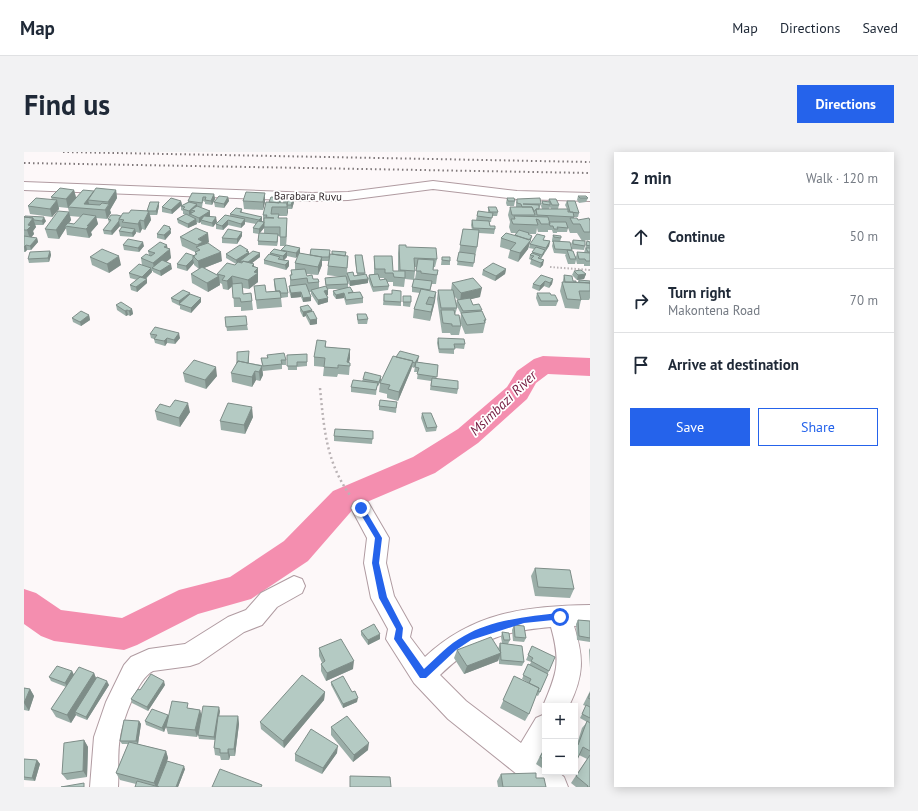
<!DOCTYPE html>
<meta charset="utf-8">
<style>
:root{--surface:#fff;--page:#f2f2f3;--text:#1f2937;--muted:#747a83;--line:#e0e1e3;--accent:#2563eb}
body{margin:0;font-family:"PT Sans",sans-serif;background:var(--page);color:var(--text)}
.controls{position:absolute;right:12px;bottom:12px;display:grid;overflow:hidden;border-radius:0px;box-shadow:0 2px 10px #0003}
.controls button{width:36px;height:36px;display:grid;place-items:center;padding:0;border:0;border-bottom:1px solid var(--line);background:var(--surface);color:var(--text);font:20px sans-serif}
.stop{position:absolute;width:12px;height:12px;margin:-9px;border:3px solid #2563eb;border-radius:50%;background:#fff}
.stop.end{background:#2563eb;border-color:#fff;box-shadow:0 1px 4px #0008}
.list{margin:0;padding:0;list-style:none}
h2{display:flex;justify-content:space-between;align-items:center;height:52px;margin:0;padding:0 16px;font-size:17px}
h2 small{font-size:13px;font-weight:400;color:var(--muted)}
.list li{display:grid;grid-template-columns:26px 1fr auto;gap:12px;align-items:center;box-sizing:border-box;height:64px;padding:0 16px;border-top:1px solid var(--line)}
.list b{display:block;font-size:15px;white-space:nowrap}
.list p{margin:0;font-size:13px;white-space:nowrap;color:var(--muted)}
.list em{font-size:13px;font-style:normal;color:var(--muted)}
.actions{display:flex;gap:8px;padding:12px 16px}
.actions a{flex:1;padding:9px 0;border:1px solid var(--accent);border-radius:0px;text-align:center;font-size:14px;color:var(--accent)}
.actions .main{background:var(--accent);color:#fff}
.icon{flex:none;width:22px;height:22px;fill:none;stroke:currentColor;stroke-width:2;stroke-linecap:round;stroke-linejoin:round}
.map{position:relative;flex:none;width:566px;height:635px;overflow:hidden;border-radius:0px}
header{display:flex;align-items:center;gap:24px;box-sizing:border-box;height:56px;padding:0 20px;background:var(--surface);border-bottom:1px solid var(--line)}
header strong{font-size:19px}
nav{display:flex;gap:22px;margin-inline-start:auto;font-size:14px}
.intro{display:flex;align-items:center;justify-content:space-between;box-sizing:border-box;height:96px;padding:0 24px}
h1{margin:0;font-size:28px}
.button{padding:10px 18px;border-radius:0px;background:var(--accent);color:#fff;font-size:14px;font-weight:700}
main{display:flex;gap:24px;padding:0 24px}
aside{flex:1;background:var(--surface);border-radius:0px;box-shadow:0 2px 10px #0003}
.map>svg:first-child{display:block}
</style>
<header>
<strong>Map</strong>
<nav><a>Map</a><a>Directions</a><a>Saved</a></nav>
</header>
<div class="intro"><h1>Find us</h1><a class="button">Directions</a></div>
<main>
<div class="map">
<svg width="566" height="635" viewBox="0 0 566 635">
<rect width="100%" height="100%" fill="#fdf8f9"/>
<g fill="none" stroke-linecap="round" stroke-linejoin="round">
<path fill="#f48eaf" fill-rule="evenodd" d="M519 204 566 206V224L524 222 512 231 503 247 454 291 411 321 331 355 284 409 227 447 174 462 113 493 100 498 30 489 17 484 0 472V437L12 441 37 458 98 466 155 438 206 425 260 389 309 339 389 305 434 277 483 235 493 219 510 207Z"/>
<g stroke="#b09ba1" stroke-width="2">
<path id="minor" d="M409 29 493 39 566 41V49L493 47 409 37 324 48 288 49 0 38V30L288 41 324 40Z
M337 348 344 350 365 386 362 411 370 444 388 476 386 485 401 505C449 460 502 454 566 453V473L550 474C560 506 560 523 545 554H521V558L519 554C533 521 537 511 527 475 478 479 451 489 416 523L442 549 497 591 512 566 521 562V601L518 607 521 609V620H534L540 625 544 635H509L424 567 390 531 362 487 364 477 347 446 340 411 343 386 327 356 330 350Z
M270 424 278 427 281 434 278 441 253 455 238 473 220 480 175 511 166 514 129 519C113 527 99 568 96 585 93 601 95 619 94 635H66L70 585 82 550 100 513 107 505 125 497 161 492 204 465 222 458 237 441Z"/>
</g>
<path stroke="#bab3b5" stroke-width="2" stroke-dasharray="1.5 2" stroke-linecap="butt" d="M526 115 566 118"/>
<path stroke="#bab3b5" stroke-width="2.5" stroke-dasharray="2 3" stroke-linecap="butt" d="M296 236C300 276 302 310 326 343"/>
<use href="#minor" fill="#fff" fill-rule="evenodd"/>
<path stroke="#7e7779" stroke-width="2" stroke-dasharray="1.5 3" stroke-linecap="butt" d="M39 0 566 10
M0 11 566 21"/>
</g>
<path fill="#9baea8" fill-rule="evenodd" d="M50 38 52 45 70 40 92 38 93 46 86 58 87 61 83 67 72 66 74 72 67 80 68 83 65 86 43 83 42 76 35 87 24 86 21 77 45 60 47 68 45 71 50 72 57 65 46 64 44 56 35 55V57L28 65 6 62 4 54 28 48 27 45Z
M168 41 190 42 191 47 188 53 181 52V50L179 49 178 55H173L186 59V64L185 65 193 70 189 75 177 72V70L175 71 172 70 173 72 164 76 154 71 153 67 162 62H159V59L157 58V54L164 50V49Z
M260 44 270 45V50L268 57H264L263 64H255V66H263L262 93 276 96V101L286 103 287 97 306 98 305 108 306 102H308V99L322 100V104H324L323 121 329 120 330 124 333 123 331 108V103H338L341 122H342L344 127V131L326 134 322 126 323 123 322 125 324 132V135H326L329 140V141L336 140 339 146V151L322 153 320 146 312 147 309 143V139L316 137H304V143H303L304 146V150L294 153 287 142V140H285L287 145V149L279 150 277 145 267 146 265 139V134H266V123H267V118H271V111L275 102 272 106 263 104V105L260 108 265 109V114L262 118 240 112V108L245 102H246V101L250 97 257 99V98L261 94H256V84H254L253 94 234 93V89L235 82 229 81V76L232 72 221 70V72L217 76 204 73 199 78 192 77V72L201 63 206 64V62L212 56 218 57V61L238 65V69H239V63L242 50H245L247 45 257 46V51H259ZM240 76V81H236ZM298 109H305L304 114 303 123 318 125 301 126V130L302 135 295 136V130L294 127H289L288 123 283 124 282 122 294 123 298 113Z
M554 44 564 46 562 50 555 51 553 48Z
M204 45 205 49 200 56 191 55 190 50Z
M483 46 491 49 490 54H483L482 51Z
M493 47 517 52 515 57H527L526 55 525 57H518L517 54 518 49 524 50 525 47 535 53 534 57H543L541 53 543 49 555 61 554 65H550V66L554 68 566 69V88L558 89 553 81H546L544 76 543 80H533V81H529L528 78H524V80H514L513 76 512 82H505V83L508 84 504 97 494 110 484 106 486 98 476 95 477 86 491 83 492 81H487L485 75 486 70 484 63 486 55H492V51Z
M157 49 158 53 148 62 138 60V55Z
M219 49 241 50 239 58 220 57Z
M135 50V54L133 63H126L127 68 121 78 118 77 116 81 112 80V81L109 85 96 84 95 79 97 76 96 74 88 83 80 82 79 78 85 71 84 67 97 64 105 61 124 59H123Z
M464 55 474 60 473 64H468L467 70H465L466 74 471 77 470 82 455 81 453 95 449 115 433 113 439 77 448 78 447 73 448 68 457 69 452 68 454 59 464 61Z
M0 65 22 69 19 73H11L12 75 9 79 10 82 7 85 13 86 14 90 7 98H3L1 100H0Z
M146 75 147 81 141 88 133 86V82Z
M218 80V84L213 92 198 91V86Z
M529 83 537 86 536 90 548 96 547 92 549 88 561 94 560 98 548 97V99L552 105 553 100 560 101 563 89 566 90V114H560V112H553L552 108 551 112H544L541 103 542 102 530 101 528 94 529 90H528V88Z
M156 85 185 90 182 92 198 109 180 116 193 123V122L211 113 212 112 202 106V102L224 100H225V102L236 105 228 111 230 114 234 116V130L225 137 219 136V142L227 141 229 158 217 159V155H210L209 134 204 138 199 137 198 132 196 131V133L184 140 168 131 167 122 175 117 170 113V111L163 119 153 116V112L171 103V100L158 94Z
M520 88 526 89 525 94 517 107 519 113 516 116 506 112 507 108 505 107 506 103 508 101 510 97 505 96 506 92Z
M99 93 120 94 115 100 100 98Z
M375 93 413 107 411 115H410L409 118H414L412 132H408L406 139 412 140 411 149 406 169 389 166 390 157 396 141 388 140V135L391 127 393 115H391V119L390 128 381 127 380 135 369 134V130H363L365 134 364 138 349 140 344 127 345 123 350 122V104L369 119H374V101ZM356 126H360V127L356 128Z
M144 96 147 106 142 110 148 117 137 124 129 120V119H128V120L122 127 123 131 113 140 107 138 106 133 113 128 106 126 105 121 118 113 117 106 125 103 124 99Z
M26 99 27 103 25 110 5 111 4 107Z
M66 105 97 113 85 121 68 113Z
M418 105 426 109V113H417Z
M482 117 481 122 471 129 458 123 459 118Z
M550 119 562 122 560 127 553 128 548 123Z
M540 123 549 129 552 130H554L555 128 566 129V146L565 148H557L555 157 541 156 536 139 538 130H539V128Z
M250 127 264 141V145L257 146 258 155 233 157 231 143 230 134 242 140 251 139 250 132Z
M529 127 528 132 525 136 520 134 515 139 508 136 509 132Z
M428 131 456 145 446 147 449 153 458 158 457 159 462 168 459 181 441 182 437 172V174L435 183H427L426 181H418L413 147 414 138H427ZM430 144 434 148H433L432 152 437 162 436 169 431 163 433 156Z
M513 141 527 143 534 149 532 154H515L512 146Z
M166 142 177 146V150L167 161 156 157V154L148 150 147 146Z
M360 142H368L377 150V154L359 153Z
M379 144 387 150 386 155 379 154Z
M92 153 108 157 109 162 106 164 104 163 102 164 93 158Z
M276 155 288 158V160L293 167V172L286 173 282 165V164L279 165 276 159Z
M333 162 344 167 343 172H334L333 166Z
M65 163 66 168 57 174 49 170 48 166Z
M201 165 223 173 224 178 203 179Z
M126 182 156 186 151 192 143 191 141 194 131 191 130 187 127 186Z
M414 186 441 192 440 197 430 196V202L415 201 413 191Z
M302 189V195L326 197V206L325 211H326L325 223 314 222 313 225 299 224 300 215 290 214V205Z
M283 202V214L273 215V218H264L263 203Z
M243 203 262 208V213H258V217L239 219 238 216 239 223 236 229 232 228 228 235 208 230 207 221 225 204V211L238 213 237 206H243Z
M395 204 393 210 414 213 412 226 434 237 433 242 406 238 407 229 393 227 394 220H390L391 214 390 216 388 215 387 218 374 249 363 246V242L355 240 356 231 372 205Z
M159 221 193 224 182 237 161 230Z
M339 227 357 228 354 234H353L352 243 327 240V235L338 229Z
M373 250 372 261 355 258V254Z
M146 255 166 260 156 275 133 268 131 259Z
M398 261 413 275 412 279 402 280 397 266Z
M229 265 221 282 197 278 196 269Z
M349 279 348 292 310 289V284Z
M511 416 550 437 546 446 511 444 507 424Z
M554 468 566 469V490L553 488 552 472Z
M490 473 502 486 500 490 489 489 488 478Z
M337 479 356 487 344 493 337 483Z
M478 480 486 488 484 492H481L500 510 498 514 475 512V506L474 509 440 522 430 506 433 498 474 497 476 491H478L477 485Z
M508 494 525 519 516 540 514 544 512 543 505 562 501 569 476 556 490 524 505 531 498 527 504 512H506L507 510 502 508Z
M295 496 329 517 302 529 297 519V512L298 511 295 504Z
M566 496V516L565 498Z
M48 519 50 523 70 521 72 526 85 533 63 568 53 564 52 563 47 571 32 565 27 557 42 535 27 529 25 525Z
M307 530 328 540 333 550 319 556 307 533Z
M141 533 124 559 108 551 107 547Z
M0 536 6 537 10 544 5 559 0 558Z
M566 539V635H552L547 631 563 607 555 603 553 592 558 576 563 570 556 566 562 554 559 553Z
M301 540 300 548 260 596 237 577 236 570Z
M165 556 176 558 177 564 196 559 195 564H214L215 572 211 604H206L205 608H197L196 604 191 603 190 596 191 588 175 587 174 583 175 579 173 585 144 582 142 575 140 580 122 573 121 569 144 563Z
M115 569 117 572 114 592 142 599 144 606 143 609 161 617 154 635H111L112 632 96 628 92 621 104 592H98L96 589Z
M307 575 344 598 329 610 307 583Z
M60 588 64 595 63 625 43 628 38 622Z
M521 594V618L512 612Z
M313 601 298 622 271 609V602Z
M0 607 13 608 16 612 11 629 0 628Z
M539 620H546L544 623Z
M477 622 512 626 522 635H474L473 629Z"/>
<path fill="#7e8d88" d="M50 38 52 46 44 56 42 47Z
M92 38 93 46 86 58 87 61 83 67 81 58 85 53 84 50Z
M70 39 71 47 64 48 66 55 60 52Z
M241 41V50L239 58V50Z
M190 42 191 47 188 53 187 49Z
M204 45 205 49 200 56V52Z
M270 45V50L268 57 267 53Z
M33 48 35 57 28 65 26 57Z
M157 49 158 53 148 62 147 58Z
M135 50V54L133 63 132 59Z
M263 51 264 60 263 64Z
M173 52V56L167 58 168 61 165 63V59Z
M125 59 127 68 121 78 120 69Z
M186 59V64L179 68H177V70L175 71V66Z
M45 60 47 68 43 74H41L42 76 35 87 32 78Z
M72 64 74 72 67 80 68 83 65 86 62 77 63 74Z
M20 65 22 69 19 73 18 69Z
M192 65 193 70 189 75 188 71Z
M238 65V69L235 73V68Z
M9 66 12 75 9 79 10 82 6 87 3 78 4 73Z
M263 66V75L262 94V85Z
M172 67 173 72 164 76V72Z
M221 67V72L217 76V72Z
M116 68 118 77 116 81 114 72Z
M204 68V73L199 78 198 74Z
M95 69 96 74 88 83 87 79Z
M241 70 240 76 235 82V77Z
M146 75 147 81 141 88 140 83Z
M111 77 112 81 109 85 108 81Z
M218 80V84L213 92V87Z
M184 81 185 90 179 93 176 98 174 96V87Z
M254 82V86L253 94V90Z
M508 84 504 97 494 110 496 101Z
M13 86 14 90 7 98 6 94Z
M526 89 525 94 521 100 522 96Z
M119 90 120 94 115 100 114 96Z
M2 93 3 98 1 100 0 95Z
M143 93 144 99 146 97 147 106 133 118 130 116 129 111 140 95Z
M276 96V101L272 106V101Z
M224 98V101L225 100 226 105 216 109 217 110 213 112 212 108Z
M521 98 520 102 516 107 518 103Z
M26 99 27 103 25 110 24 106Z
M197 100 198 109 175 118 174 109Z
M263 100V105L259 109V104Z
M236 101V105L223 115V111Z
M95 104 97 113 85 121 83 112Z
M298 105V113L294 123V115Z
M169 107 170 111 163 119 162 114Z
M520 108 519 113 516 116 517 111Z
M265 109V114L262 118 261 113Z
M147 112 148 117 137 124 136 119Z
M230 112V120L234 116V130L225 137 224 128 228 114Z
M127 116 128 120 119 129 118 125Z
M482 117 481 122 471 129 472 124Z
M562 122 560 127 553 128 554 123Z
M195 124 196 133 184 140 183 131Z
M208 124 209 133 204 138 203 129Z
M123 127V131L113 140 112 135Z
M344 127V131L326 134V129Z
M529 127 528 132 525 136 526 131Z
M521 129 520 134 515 139 516 134Z
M458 136 456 145 436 150 437 141Z
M304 138V143L300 144V139Z
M277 140V145L267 146V141Z
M412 140 411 149 406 169 407 160Z
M166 141 167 146 155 152V154V149Z
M320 141V146L312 147V143Z
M287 145V149L279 150V146Z
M177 146V150L167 161V156Z
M304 146V150L294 153V148Z
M108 157 109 162 106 164 105 159Z
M103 158 104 163 102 164 101 159Z
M288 158V163L282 161V164L279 165V160Z
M65 163 66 168 57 174 56 170Z
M293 167V172L286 173V168Z
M155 181 156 186 151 192 150 188Z
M143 186V191L141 194 140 189Z
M326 197V206L324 214 323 210Z
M395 204 394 209 390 216 391 211Z
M389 209 387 218 374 249 375 240Z
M238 214 239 223 236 229 235 220Z
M192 215 193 224 182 237 181 228Z
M231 219 232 228 228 235V225Z
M357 224V228L354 234 355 230Z
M164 251 166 260 156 275 155 266Z
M228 255 229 265 221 282 220 273Z
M356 482V487L344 493V488Z
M477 501 474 509 440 522 443 514Z
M330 509 329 517 302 529 303 521Z
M48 519 50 523 43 535 41 531Z
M70 521 73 529 51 560 52 563 47 571 43 563Z
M83 529 85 533 63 568 62 565Z
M140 529 141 533 124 559 123 555Z
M6 537 10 544 5 559 0 551Z
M301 540 300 548 260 596 259 589Z
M334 546 333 550 319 556V552Z
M195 555 196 559 191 588 190 585Z
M176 558 178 565 173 585 171 578Z
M144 563 145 567 140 580 138 576Z
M214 564 215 572 211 604 210 597Z
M115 569 117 572 114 592 112 589Z
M60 588 64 595 63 625 59 619Z
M345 591 344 598 329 610 330 603Z
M314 594 313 601 298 622 299 616Z
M204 597 206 604 205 608 204 601Z
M142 599 144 606 134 635H132L130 631Z
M13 608 16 612 11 629 8 626Z
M160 614 161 617 154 635H152Z"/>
<path fill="#b4cac3" stroke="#7e8d88" d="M36 36 50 38 42 47 27 45Z
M72 36 92 38 84 50 64 48Z
M59 38 70 39 60 52 76 53 78 51 85 52 81 58 44 55Z
M222 40 241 41 239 50 219 49Z
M168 41 190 42 187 49 181 48 182 45H179L178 51 164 49Z
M195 44 204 45 200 52 190 50Z
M260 44 270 45 267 53H263L264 48H259Z
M554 44H562L564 46H556Z
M247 45 257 46 255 51 245 50Z
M12 46 33 48 26 57 4 54Z
M147 46 157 49 147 58 138 55Z
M483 46H490L491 49H484Z
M516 46 517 52H499L515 53V57H512L511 59H510L508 55H498L497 52 493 51V47Z
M525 47H532L535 53H528Z
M518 49 526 50V53L519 52Z
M543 49H551L555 61 546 60Z
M126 50H135L132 59H123Z
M165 50 173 52 165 59 159 57 161 55 157 54Z
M242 50 263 51V55H248L247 62H255L254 66H263L262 85H256V75H240V66H250L242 65 243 63H239Z
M173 54 186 59 175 66 166 62 171 59 167 58Z
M464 55H472L474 60H466Z
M486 55H508L511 63H488Z
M212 56 218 57 216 60 238 65 235 68 206 62Z
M512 57H544V60H549L550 65 513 63Z
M107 58 125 59 120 69 116 68 114 72 98 70 100 68 95 67 99 61H105Z
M34 59 45 60 32 78 21 77Z
M454 59 469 61 468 66 453 64Z
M59 62 72 64 63 74H65L62 77 41 74 44 71 50 72Z
M162 62 172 67 164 72 153 67Z
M87 63H93L97 64 95 67V69L87 79 79 78 87 68 84 67Z
M201 63 221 67 217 72 204 68 198 74 192 72Z
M1 64 20 65 18 69 10 68 9 66 0 65Z
M180 64 192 65 188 71 177 68Z
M490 64 524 65 526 72H517L515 68 512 67 514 73 489 72 487 67H491Z
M0 65 9 66 4 73 7 74 3 78H0Z
M546 66H553L554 68 565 66 566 69V80H560L556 72H549Z
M448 68 465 69 466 74H471V77L449 76Z
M234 69 240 70V71L235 77 229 76Z
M525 70H542L544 76 533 75 534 77H530L529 74H526Z
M140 73 146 75 145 76 147 77 140 83 133 82Z
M98 75 111 77 108 81 95 79Z
M172 76 184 81 174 87 179 90 173 93 156 85Z
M204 77 218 80 213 87 198 86Z
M439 77 455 78 453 95 436 93Z
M495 78 505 81 504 82 508 84 505 88 491 83Z
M235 81 254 82 253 90 234 89Z
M482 81 507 88 496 101 486 98 492 91 477 86Z
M513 82 521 84 519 88 526 89 522 96 506 92Z
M529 83 537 84V86L530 85Z
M0 84 13 86 6 94 2 93 0 95Z
M104 87 119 90 114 96 99 93Z
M549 88 561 89V94L549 92Z
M529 89 546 90 548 98 531 97Z
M563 89 566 90V94L562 93Z
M136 90 143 93 140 95 146 97 129 111 117 106 122 102 127 104 131 101 124 99Z
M184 91 197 100 174 109 169 104 173 102 171 100 176 98 172 95Z
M216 93 224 98 222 99 225 100 212 108 202 102Z
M262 93 276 96 272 101 257 98Z
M375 93H382V95L412 96 413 107 390 106 391 119 376 118Z
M512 95 521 98 518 103 508 100Z
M562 96H566V100H564Z
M78 97 95 104 83 112 66 105Z
M250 97 263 100 259 104 246 101Z
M287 97 306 98 305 105H298L286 103Z
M543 98 549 99 552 107H546Z
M26 99 24 106 4 107 6 100Z
M229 99 236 101 224 110 216 109Z
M308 99 322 100 321 104 308 102Z
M435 100 451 102 450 111 433 109Z
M553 100 566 101V109H562L561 107H555Z
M162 101 171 104H169V107L162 114 153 112Z
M275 101 298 105 294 115 271 111Z
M508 101 516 104 514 106 520 108 517 111 507 107 510 104 506 103Z
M245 102 256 105 254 107 265 109 261 113 240 108Z
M306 102 324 104 323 116 304 114Z
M331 103H338L341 121H333Z
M350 104H368L369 119H381V126L370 125 369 121H361V117H351Z
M418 105H426V109L418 108Z
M394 107 410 108 409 118H414L413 123 397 121V119H392Z
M138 108 147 112 136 119 128 116Z
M219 109 230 112 228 114 234 116 230 120 234 121 224 128 208 124 203 129 198 128 201 124 193 122 203 111 211 113 214 110 218 111Z
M469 111 482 117 472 124 459 118Z
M115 112 127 116 118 125 105 121Z
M178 115 195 124 183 131 167 122Z
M281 117 283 124 288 123 289 127H294L295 130 284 131 283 126 267 128 266 123H268L267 118Z
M557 118 562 122 554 123 550 119Z
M329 120 330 124 342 122 344 127 326 129 323 121Z
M354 122 356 128 362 127 365 134 349 135 345 123Z
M517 123 529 127 526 131 521 129 516 134 509 132Z
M540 123 548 124 549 129H552V130H541Z
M322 124 324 132 302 133 301 126Z
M116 125 123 127 112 135 106 133Z
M261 126 264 141H256V139H252L250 127Z
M449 126 458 136 437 141 428 131Z
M390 127 408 129 406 138 388 135Z
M555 128 566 129V132V131L555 130Z
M538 130 566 131V139H555L557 148 543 147Z
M218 131 219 142 227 141 228 149 217 150 216 146H209L208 132Z
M282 132 287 145 279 146 277 140 267 141 265 134Z
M241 133 242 140 256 139 257 146 232 148 230 134Z
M302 134 304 138 300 139 304 146 294 148 287 138Z
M326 135 329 140 324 141 336 140 339 146 322 148 320 141 312 143 309 139Z
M397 137 412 140 410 146 405 145 402 152 409 153 407 160 390 157Z
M159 138 166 141 155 149 147 146Z
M368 138 377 139V150L360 149V142H368Z
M414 138H429L433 156H417Z
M513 141H526L527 143H531L534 149H517Z
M166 142 177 146 167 156 155 152Z
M379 144H387V150H379Z
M446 146 449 153 455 152 458 158 439 159 433 148Z
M97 150 108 157 105 159 103 158 101 159 92 153Z
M284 153 288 158 279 160 276 155Z
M417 158H430L431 163H435L437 174H428V172L419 171Z
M57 159 65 163 56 170 48 166Z
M289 159 293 167 286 168 282 161Z
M458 159 462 168H460L461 171 443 173 437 161Z
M333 162H342L344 167 334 168Z
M222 164 223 173 202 175 201 165Z
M131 175 155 181 150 188 143 186 140 189 130 187 133 183 126 182Z
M414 186 440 187 441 192H430L431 197H415Z
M293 188 302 189 301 195 326 197 323 210 326 211V214L314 213V216L300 215 301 206 290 205Z
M225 199 224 211 214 209 213 211V200Z
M376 199 395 204 391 211 388 210 389 209 372 205Z
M260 201 262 208H257L258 212 239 214 237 206H244L243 203Z
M283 202V210H273V214H263V203Z
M369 204 389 209 375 240 364 237 366 233 356 231Z
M170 208 192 215 181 228 159 221Z
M214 209 238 214 235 220 231 219 228 225 207 221Z
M392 210 414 213 413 225 393 222 395 216 391 215Z
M341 220 357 224 355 230 339 227Z
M408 226 434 229V237L407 234Z
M329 228 354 231 352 238 327 235Z
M151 248 164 251 155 266 131 259 136 252 146 255Z
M356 248 373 250 372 256 355 254Z
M204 251 228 255 220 273 196 269Z
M398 261H407L413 275 403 276Z
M311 277 349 279V287L310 284Z
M511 416 546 418 550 437 514 435Z
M554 468 566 469V486L555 484Z
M350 472 356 482 344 488 337 479Z
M490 473 500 474 502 486 491 485Z
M478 480 485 481 486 488H480Z
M467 485 477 501 443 514 433 498Z
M317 487 330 509 303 521 297 512 301 509 295 496Z
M476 491 498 494 500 510 477 508Z
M508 494 531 505 525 519 507 509 509 506 504 503Z
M504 512 524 522 516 540 514 539 515 536 505 531 507 527 499 523Z
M33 514 48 519 41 531 25 525Z
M55 515 70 521 43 563 27 557Z
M127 522 140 529 123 555 107 547 114 537 116 538Z
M278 523 301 540 259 589 236 570Z
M319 524 328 540 331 539 334 546 319 552 307 530Z
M490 524 515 536 505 562 479 548Z
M73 525 83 529 62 565 51 560Z
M0 536 6 537 0 551Z
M566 541V547L564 546Z
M148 549 164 551 163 556 176 558 171 578 142 575Z
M562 553 566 555V566L558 562Z
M179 554 195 555 190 585 174 583Z
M128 557 144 563 138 576 121 569Z
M194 564H214L210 597H204V601H196V597L190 596Z
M323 564 345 591 330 603 307 575Z
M100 568 115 569 112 589H96Z
M563 569 566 571V599L559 595 551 612V591L554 593Z
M287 577 314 594 299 616 271 602Z
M60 588 59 619 38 622 40 591Z
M105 590 142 599 130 631 92 621Z
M521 596V608L516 605Z
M566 603V635H563L564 634 552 624Z
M0 607 13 608 8 626 0 625Z
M143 609 160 614 152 635H135L133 634Z
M196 617 238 633 237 635H188Z
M512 621V626H520L522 635H479L477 622Z
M326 624 366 625 367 635H326Z
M113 629 135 635H111Z
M60 631V635H37Z"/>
<path fill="#2563eb" d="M337 353 339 354 358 386 355 411 363 445 379 476 378 486 400 517C413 505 425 492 440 484 467 468 506 464 536 461L540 465 539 467 500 471 447 488 432 498 402 526H396L370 487 372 477 355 446 348 411 351 386 333 356Z"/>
<g text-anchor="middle" stroke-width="3.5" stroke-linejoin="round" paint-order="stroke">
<g font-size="11" fill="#32292c" stroke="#fff">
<text transform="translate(284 44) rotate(1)" y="4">Barabara Ruvu</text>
</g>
<g font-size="14" font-style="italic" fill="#751b40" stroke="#fff">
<text transform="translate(479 251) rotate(-44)" y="5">Msimbazi River</text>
</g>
</g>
</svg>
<div class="controls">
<button>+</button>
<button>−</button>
</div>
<div class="stop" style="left:536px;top:465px"></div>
<div class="stop end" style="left:337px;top:356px"></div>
</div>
<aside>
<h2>2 min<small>Walk · 120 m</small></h2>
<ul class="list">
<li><svg class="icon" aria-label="ahead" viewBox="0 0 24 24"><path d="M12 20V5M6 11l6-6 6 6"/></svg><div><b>Continue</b></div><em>50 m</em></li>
<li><svg class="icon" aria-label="right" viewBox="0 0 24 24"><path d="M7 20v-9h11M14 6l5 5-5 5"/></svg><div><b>Turn right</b><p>Makontena Road</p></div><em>70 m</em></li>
<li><svg class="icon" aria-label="arrive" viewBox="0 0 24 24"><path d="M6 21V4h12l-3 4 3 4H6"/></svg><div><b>Arrive at destination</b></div></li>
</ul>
<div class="actions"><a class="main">Save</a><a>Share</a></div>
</aside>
</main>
